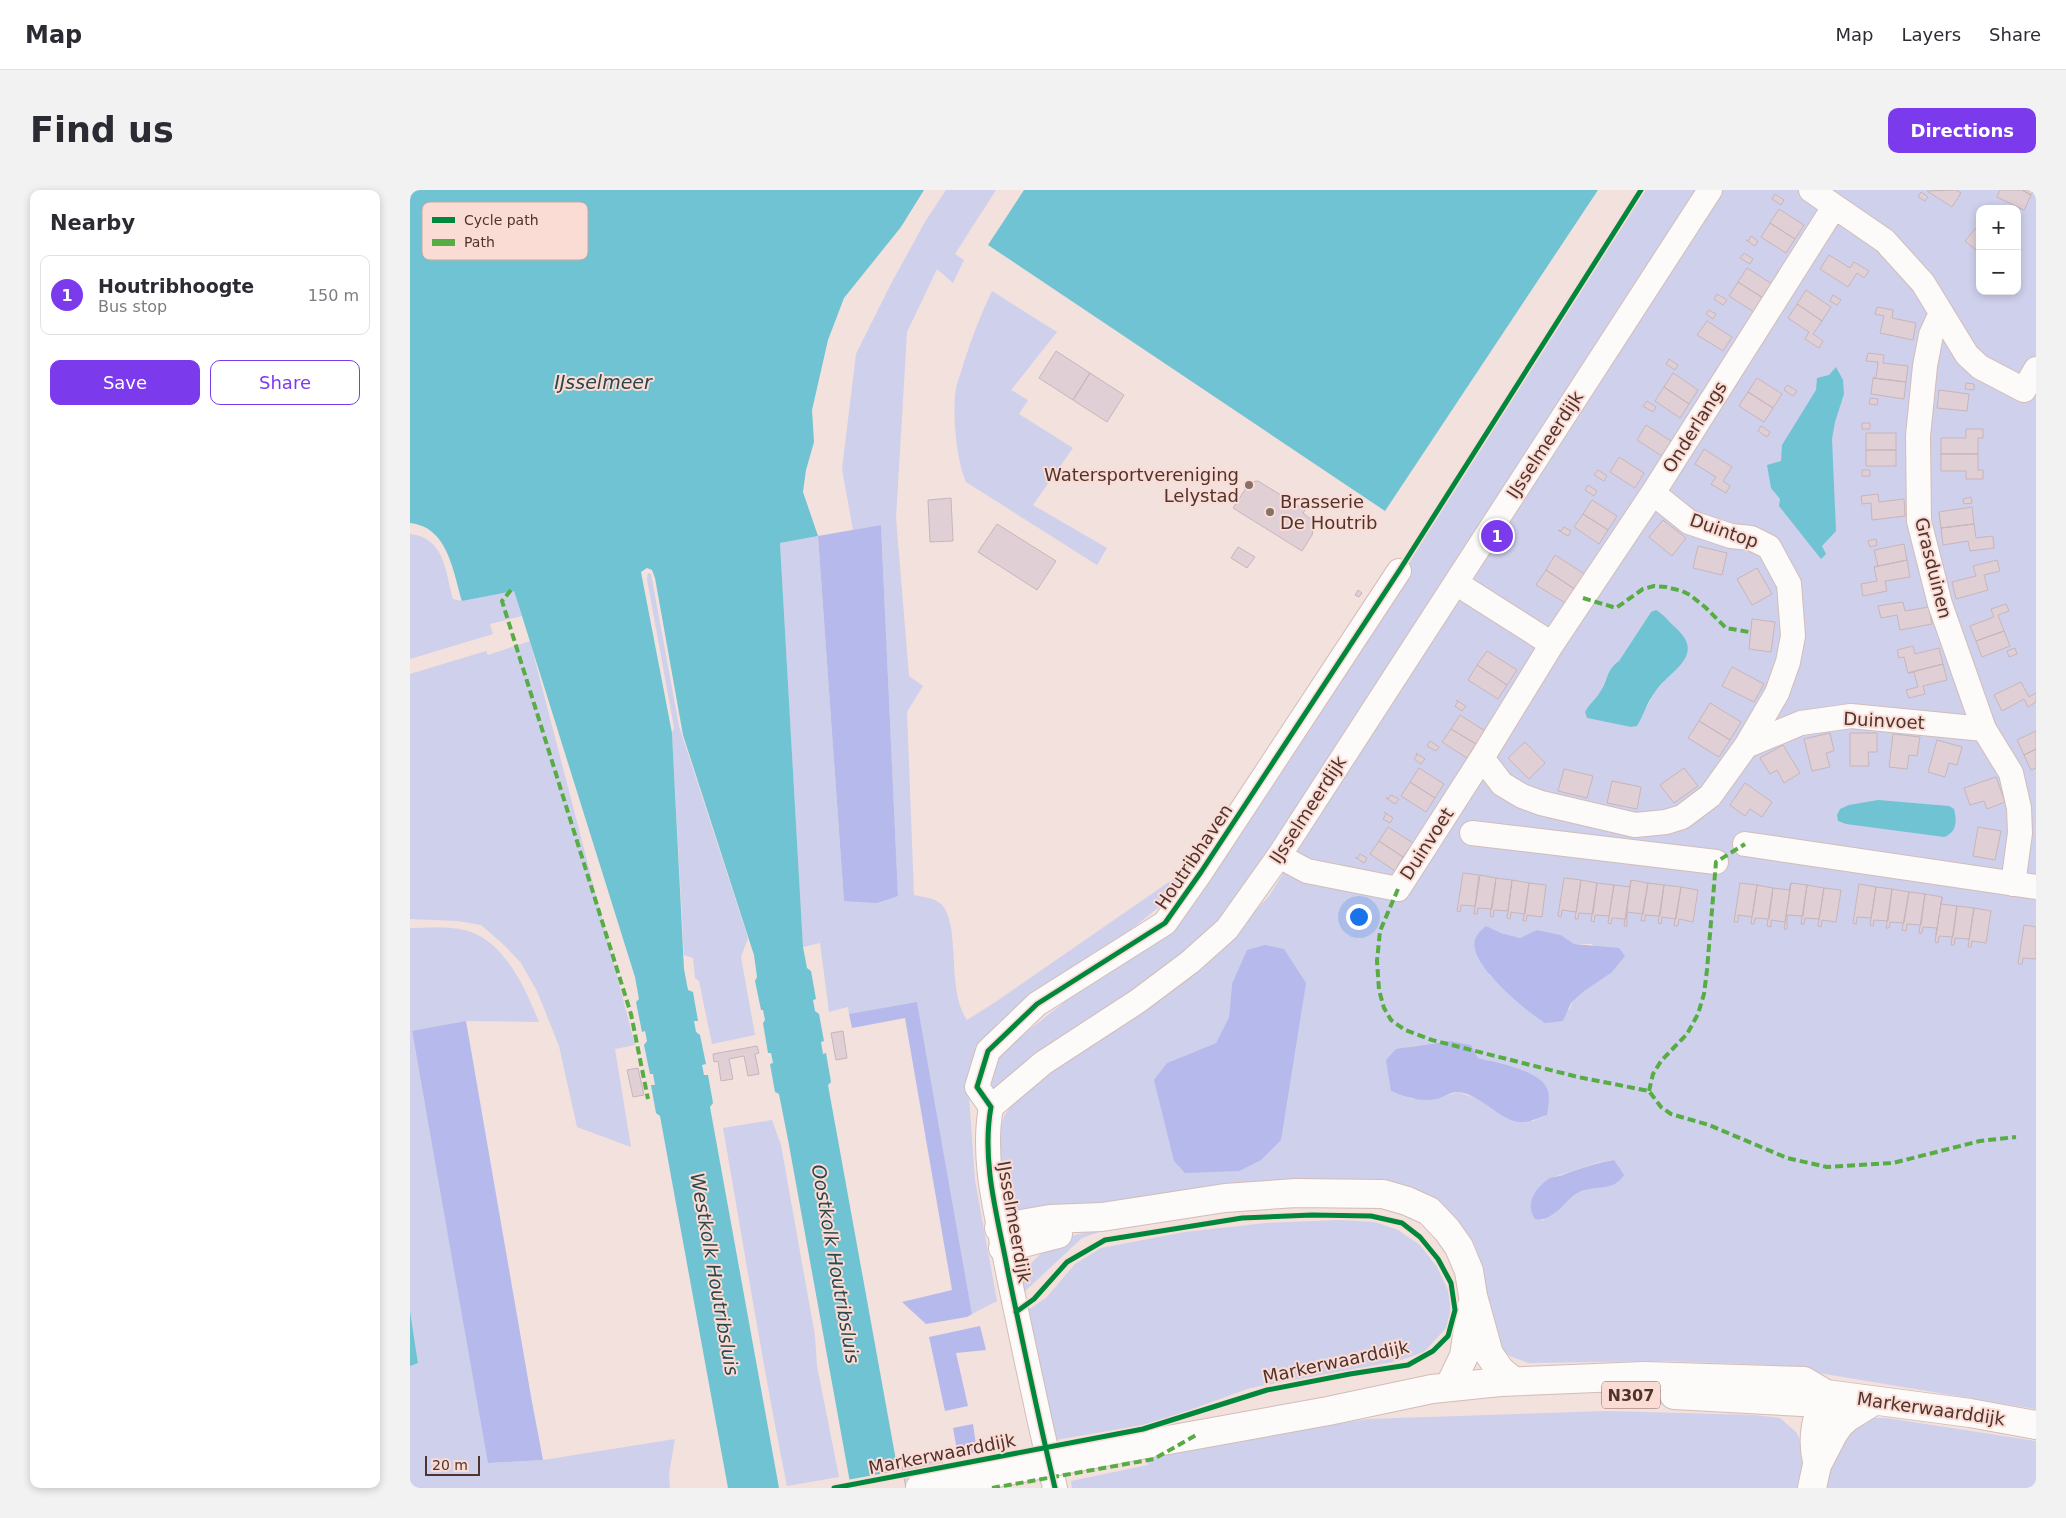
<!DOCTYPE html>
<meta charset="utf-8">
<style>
:root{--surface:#fff;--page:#f2f2f3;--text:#2b2b33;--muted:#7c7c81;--line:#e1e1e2;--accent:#7c3aed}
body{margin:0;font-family:"DejaVu Sans",sans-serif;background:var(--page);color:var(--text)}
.controls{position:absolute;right:15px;top:15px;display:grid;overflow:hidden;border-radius:10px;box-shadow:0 2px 8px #0003}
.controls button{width:45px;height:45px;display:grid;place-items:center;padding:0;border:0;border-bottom:1px solid var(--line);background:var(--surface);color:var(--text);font:25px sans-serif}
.scale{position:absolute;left:15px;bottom:12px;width:55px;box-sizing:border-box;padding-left:5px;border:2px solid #4f332c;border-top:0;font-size:14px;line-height:18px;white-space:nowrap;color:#4f332c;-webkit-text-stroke:4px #fadcd5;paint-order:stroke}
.you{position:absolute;left:948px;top:726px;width:18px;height:18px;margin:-12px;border:4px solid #fff;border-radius:50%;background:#1a73e8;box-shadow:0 0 0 8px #1a73e833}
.badge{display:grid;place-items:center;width:32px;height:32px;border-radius:50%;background:var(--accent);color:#fff;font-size:16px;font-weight:700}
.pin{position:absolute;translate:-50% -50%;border:2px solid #fff;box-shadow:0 1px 5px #0006}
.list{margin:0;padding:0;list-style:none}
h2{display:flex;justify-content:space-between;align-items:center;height:65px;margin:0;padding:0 20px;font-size:21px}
h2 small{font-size:16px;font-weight:400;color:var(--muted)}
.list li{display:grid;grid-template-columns:32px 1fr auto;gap:15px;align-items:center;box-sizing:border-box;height:80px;margin:0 10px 10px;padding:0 10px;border:1px solid var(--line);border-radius:10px}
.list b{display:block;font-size:19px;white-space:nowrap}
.list p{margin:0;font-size:16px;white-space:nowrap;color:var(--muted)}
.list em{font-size:16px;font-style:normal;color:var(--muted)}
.actions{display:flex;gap:10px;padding:15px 20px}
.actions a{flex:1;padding:11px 0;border:1px solid var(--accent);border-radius:10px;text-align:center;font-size:18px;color:var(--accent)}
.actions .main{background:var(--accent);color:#fff}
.map{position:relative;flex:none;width:1626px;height:1298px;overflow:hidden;border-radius:10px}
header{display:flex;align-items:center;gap:30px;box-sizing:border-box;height:70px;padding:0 25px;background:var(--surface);border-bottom:1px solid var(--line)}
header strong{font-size:24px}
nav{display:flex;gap:28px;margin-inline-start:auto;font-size:18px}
.intro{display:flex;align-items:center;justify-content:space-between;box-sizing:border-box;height:120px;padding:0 30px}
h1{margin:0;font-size:35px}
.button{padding:12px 22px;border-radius:10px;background:var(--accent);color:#fff;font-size:18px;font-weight:700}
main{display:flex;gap:30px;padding:0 30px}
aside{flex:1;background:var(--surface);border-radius:10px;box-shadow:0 2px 8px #0003}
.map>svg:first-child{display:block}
</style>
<header>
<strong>Map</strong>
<nav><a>Map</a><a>Layers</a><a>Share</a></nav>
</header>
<div class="intro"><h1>Find us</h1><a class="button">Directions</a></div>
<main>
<aside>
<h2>Nearby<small></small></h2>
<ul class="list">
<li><span class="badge">1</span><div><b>Houtribhoogte</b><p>Bus stop</p></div><em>150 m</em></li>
</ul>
<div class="actions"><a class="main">Save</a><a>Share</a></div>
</aside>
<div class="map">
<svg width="1626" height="1298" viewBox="0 0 1626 1298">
<rect width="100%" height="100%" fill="#f2e1dd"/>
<path fill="#cfd0eb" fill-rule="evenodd" d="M536 0H586L545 64 554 70 543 93 527 79 497 142 486 328 499 486 513 496 497 522 504 705C513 707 526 708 532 715 551 736 536 800 557 830L587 811 782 676 749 717 714 745 558 892 565 990 587 1111 562 1124 507 813 439 824 438 817 419 822 410 753 393 757 370 353 408 346 434 711 488 706 471 335 443 340 432 279 446 164 482 92 515 32Z
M1233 0H1290L814 729 785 760 582 905 581 881 591 862 765 725 844 612 1020 330Z
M1301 0H1626V1219L1361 1175 1255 1171 1118 1173C1112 1170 1102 1168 1097 1164 1074 1142 1078 1084 1064 1054 1052 1030 1030 1014 1008 1002L618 1025 604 1016 592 999 586 958 594 926 619 891 794 775 859 706ZM1570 19H1607V101H1570ZM1241 422 1252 423 1261 433 1275 469 1244 503 1227 536 1221 537 1177 528 1175 522C1179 514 1186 509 1190 502 1198 489 1195 481 1209 471ZM1076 736 1091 743 1110 748 1127 740 1151 745 1164 754H1182L1201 783C1189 791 1163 803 1160 819L1127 828 1079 785ZM822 794 829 981 757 873 806 853 819 827ZM1041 851 1061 855 1068 868 1107 878 1137 925 1123 931 1089 923 1069 909 1047 902 1026 909H1002L981 901 997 857ZM1204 970 1200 996 1177 999 1168 1003 1156 1011 1143 1025 1131 1031 1138 989 1190 972Z
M582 101 647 142 601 200 618 210 609 224 663 258 623 315 697 358 687 375 556 292C546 269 542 223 546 198 548 189 552 180 554 172 562 147 571 124 582 101Z
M0 344C35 348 35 381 43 409L52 411 104 401 112 426 80 434 83 444 0 469Z
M238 383 241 384 269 536 338 748 331 767 345 845 302 854 289 791 285 788 283 768 274 765 262 543 264 538 237 389Z
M120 451 225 855 205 859 221 957 167 937 149 856 127 801 111 773 94 755 71 735 48 731 0 729V484L76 461 78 465Z
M0 738C17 738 37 736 54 740 94 749 115 798 129 832L56 831 2 842 79 1273 133 1270 265 1249 259 1284 260 1298H0V1176L8 1172 0 1121Z
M362 930 371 955 405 1146 407 1176 429 1287 377 1296C353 1177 334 1058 313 938Z
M930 1030 965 1032 988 1040 1010 1055 1027 1077 1038 1100 1041 1119 1037 1137 1014 1162 988 1171 840 1198 744 1233 646 1250 616 1121 636 1108 665 1074 691 1058 775 1042 856 1033Z
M715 1033 672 1048 611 1105 608 1086 640 1055 661 1046Z
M1196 1221 1345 1225 1370 1228 1386 1242 1394 1258 1396 1277 1391 1298H662L661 1291 738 1275 737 1264 958 1229Z
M1455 1228H1477L1626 1251V1298H1412L1430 1251Z"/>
<path fill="#b6b9eb" d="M471 335 488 706 467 713 434 711 408 346Z
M1076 736 1091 743 1110 748 1127 740 1151 745 1164 754 1209 758 1215 766 1201 783 1174 801 1161 813 1153 831 1135 833C1115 820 1070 783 1065 759 1062 749 1069 742 1076 736Z
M855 755 874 759 896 793 871 950 851 970 829 981 775 983 764 971 744 890 757 873 806 853 819 827 822 794 837 760Z
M507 812 562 1124 557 1127 516 1134 492 1112 542 1100 495 828 442 838 439 824Z
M56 831 122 1212 133 1270 78 1273 2 841Z
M1041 851 1061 855 1068 868C1087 873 1132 880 1138 901 1140 909 1138 918 1137 925 1128 928 1121 932 1111 932 1091 932 1071 904 1048 902 1041 901 1033 908 1026 909 1009 912 996 907 981 901L976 870 986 859Z
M1204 970 1214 985C1202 1004 1183 993 1166 1004 1153 1012 1143 1033 1125 1029 1115 1015 1124 1000 1137 990 1141 986 1150 987 1155 984 1172 978 1186 973 1204 970Z
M570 1136 576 1160 546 1163 558 1216 535 1221 519 1147Z
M563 1234 567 1262 548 1266 543 1238Z"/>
<path fill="#70c3d2" d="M0 0H514L491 37 434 108 418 150 402 220 404 252 396 280 393 302 408 346 370 353 393 757 397 778 401 781 406 809 403 810 405 821 409 824 414 851 411 852 413 864 416 863 421 892 418 895 491 1298H441L379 955 369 904 365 902 360 874 363 873 361 863H358L353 833 355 830 353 820H351L345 791 347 787 344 765 273 545 245 388 242 380 237 378 231 382 262 543 274 779 278 800 283 802 288 831H284L286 842 290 845 296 874 292 875 294 885H298L303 913 300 917 369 1298H318L250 926 246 923 241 895H245L243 884H240L234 855 237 851 235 841 232 842 226 812 229 809 225 787 112 426 104 401 52 411C43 381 38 337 0 333Z
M614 0H1188L975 321 578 55Z
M1426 177 1433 190 1434 204 1425 232 1422 249 1426 341 1412 356 1416 364 1411 369 1369 316 1370 309 1361 298 1357 275 1371 271 1372 255 1406 200 1407 188 1419 185Z
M1246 420C1254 424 1259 432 1266 438 1296 466 1261 479 1245 502 1237 512 1234 525 1227 536L1221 537 1177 528 1175 522C1179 514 1186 509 1190 502 1199 489 1195 481 1209 471L1241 422Z
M1468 610 1539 616 1544 619C1547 631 1547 642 1534 647L1436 634 1428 631 1427 625 1430 619 1439 615Z
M0 1121 8 1173 0 1176Z"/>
<path fill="#f2e1dd" d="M491 1280 494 1298H439L437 1290Z"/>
<path fill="#e1cfd6" stroke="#c7b5bb" d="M1546 0 1551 3 1542 17 1517 1Z
M1590 0H1612L1621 5 1614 20 1587 7Z
M1612 0H1624L1621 5Z
M1511 2 1518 7 1515 11 1508 7Z
M1365 4 1374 10 1371 15 1362 9Z
M1369 19 1394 35 1385 49 1360 33Z
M1360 33 1385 49 1376 63 1351 47Z
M1566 38 1570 41V63L1555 51Z
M1341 46 1348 51 1345 56 1336 50 1338 51Z
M1334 63 1343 69 1340 74 1330 68Z
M1419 65 1440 78 1444 72 1459 81 1454 88 1447 83 1438 97 1410 79Z
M1337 78 1362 94 1353 108 1328 92Z
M1328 92 1353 108 1344 122 1319 106Z
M1396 100 1421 117 1412 131 1387 114Z
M1307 104 1317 110 1313 115 1304 109Z
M1423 105 1431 110 1427 115 1420 111Z
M1387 114 1412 131 1403 144 1413 151 1409 158 1395 149 1399 142 1378 128Z
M1467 117 1483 120 1482 128 1506 133 1503 150 1470 143 1474 126 1465 124Z
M1299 120 1306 124 1303 129 1296 124Z
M1297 131 1322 147 1313 161 1287 145Z
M646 161 680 183 663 210 629 188Z
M1458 163 1474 165 1473 173 1498 176 1496 192 1463 188H1466L1468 172 1456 171Z
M1259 169 1268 175 1265 180 1256 174Z
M680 183 714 205 697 232 663 210Z
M1263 183 1288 200 1279 214 1254 197Z
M1347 188 1372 204 1363 218 1338 202Z
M1463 188 1496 192 1494 209 1461 204Z
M1556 193 1564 194V200L1555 199Z
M1377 195 1387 201 1383 206 1374 200Z
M1254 197 1279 214 1270 228 1245 211Z
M1529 200 1559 204 1557 221 1527 218Z
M1338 202 1363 218 1354 232 1329 216Z
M1460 208 1468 209 1467 215 1459 214Z
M1237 211 1246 217 1243 222 1233 216Z
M1452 233H1460V239H1452Z
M1236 235 1261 251 1252 266 1227 250Z
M1351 236 1360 242 1357 247 1348 241Z
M1556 239H1573V248H1568V264H1531V248H1556Z
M1456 243H1486V260H1456Z
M1294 259 1322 277 1313 291 1320 296 1316 303 1301 294 1306 287 1285 274Z
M1456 260H1486V276H1456Z
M1531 264H1568V280H1573V289H1556V281H1531Z
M1209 267 1234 283 1225 298 1200 282Z
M1188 280 1197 286 1194 291 1184 285Z
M1452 280H1460V286H1452Z
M848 291 874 307 871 311 876 315 879 310 895 320 893 323 903 331 904 336 902 345 892 361 823 318 838 295 841 292Z
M1178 295 1187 301 1184 306 1175 300Z
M1468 304 1469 312 1494 309 1495 326 1462 330 1461 313 1452 314 1451 306Z
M1561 307 1562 313 1554 314 1553 309Z
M541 308 543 351 520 352 518 310Z
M1182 310 1207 326 1198 340 1173 324Z
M1562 317 1564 334 1531 338 1529 322Z
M1173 324 1198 340 1189 354 1164 337Z
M1253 330 1276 348 1262 366 1239 347Z
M587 334 646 371 627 400 568 362Z
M1564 334 1566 348 1583 346 1584 358 1560 361 1558 351 1533 355 1531 338Z
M1154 337 1161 341 1158 346 1148 340 1151 341Z
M1466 349 1467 355 1460 357 1458 351Z
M1494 354 1497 370 1464 377 1468 376 1464 360Z
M1288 356 1317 363 1312 385 1283 378Z
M828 357 845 367 837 378 821 368Z
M1145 365 1176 385 1166 400 1136 380Z
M1497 370 1500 387 1475 391 1477 401 1453 406 1451 394 1467 391 1464 377Z
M1587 370 1590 381 1574 385 1578 400 1546 409 1542 392 1566 386 1563 376Z
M1347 378 1362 404 1342 415 1327 389Z
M1136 380 1166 400 1157 414 1126 395Z
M948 400 952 403 949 407 945 405Z
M1493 412 1495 421 1519 417 1522 434 1490 440 1487 425 1471 428 1468 416Z
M1596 414 1599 421 1588 425 1594 441 1566 451 1560 436 1584 427 1581 419Z
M1342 429 1365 432 1361 462 1339 459Z
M1594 441 1600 456 1572 467 1566 451Z
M1503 456 1505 464 1529 458 1533 474 1498 483 1494 467 1489 468 1487 460Z
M1605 458 1607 464 1599 467 1597 461Z
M1077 461 1107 480 1097 495 1067 475Z
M1533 474 1537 490 1513 496 1515 504 1499 508 1496 500 1508 497 1504 482 1498 483Z
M1067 475 1097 495 1088 509 1058 490Z
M1322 477 1354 494 1344 512 1312 496Z
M1611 492 1619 507 1626 503V512L1618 517 1614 509 1592 521 1584 505Z
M1046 510 1056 516 1052 521 1045 516 1048 512Z
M1300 513 1331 532 1320 550 1289 531Z
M1050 525 1075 541 1066 554 1041 539Z
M1289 531 1320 550 1309 567 1278 548Z
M1041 539 1066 554 1057 568 1032 552Z
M1626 541V559L1614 565 1607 550Z
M1420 543 1424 561 1416 563 1420 577 1402 581 1394 549Z
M1440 543H1467V562H1458L1459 576H1440Z
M1483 544 1510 547 1507 566 1499 565 1497 579 1479 577Z
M1527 550 1552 557 1547 575 1539 573 1535 587 1518 582Z
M1020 551 1029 557 1026 561 1017 556Z
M1115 552 1135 573 1119 589 1098 568Z
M1373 555 1390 583 1374 593 1367 580 1360 584 1350 568Z
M1626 559V578L1621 580 1614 565Z
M1006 563 1015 569 1011 574 1004 569 1007 565Z
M1009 578 1034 594 1025 608 1000 592Z
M1274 578 1288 596 1264 613 1250 595Z
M1154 579 1183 586 1177 608 1148 601Z
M1586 587 1595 612 1577 619 1574 611 1560 615 1554 598Z
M1202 591 1231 597 1227 619 1197 613Z
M1000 592 1025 608 1016 622 991 606Z
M1335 593 1362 612 1352 627 1340 619 1335 626 1320 615Z
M981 605 989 609 985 614 976 608 978 609Z
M974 622 983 628 980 633 973 629 976 624Z
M978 637 1003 653 993 667 969 651Z
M1568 637 1591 641 1585 670 1563 666Z
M969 651 993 667 985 681 960 664Z
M950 664 957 668 954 673 945 667 947 669Z
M1053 683 1069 685 1065 716 1051 715 1050 722 1047 721Z
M1070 685 1086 688 1082 719 1068 718 1067 724H1064Z
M1086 688 1102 690 1098 721 1084 720 1083 727 1080 726Z
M1154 688 1171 690 1166 722 1152 720 1151 727 1148 726Z
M1102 690 1119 693 1115 724 1101 722 1100 729 1097 728Z
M1171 690 1187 693 1183 724 1169 723 1168 729H1165Z
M1221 690 1238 693 1233 724 1217 722V736H1214Z
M1221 690 1216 729 1202 728 1201 734 1198 733 1204 695 1220 697Z
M1119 693 1136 695 1132 727 1117 725 1116 731H1113Z
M1187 693 1204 695 1199 726 1185 725 1184 732 1181 731Z
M1238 693 1254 695 1250 726 1235 725V731H1231Z
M1330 693 1347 695 1342 727 1328 725V732H1324Z
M1381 693 1375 732 1361 730V737L1357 736 1363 698 1379 700Z
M1381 693 1397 695 1393 726 1377 725V739H1374Z
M1449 694 1466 697 1461 728 1447 727 1446 734 1443 733Z
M1254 695 1271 697 1266 729 1252 727 1251 734 1248 733Z
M1347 695 1363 698 1359 729 1345 728 1344 734H1341Z
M1397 695 1414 698 1409 729 1395 728 1394 734H1391Z
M1271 697 1288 700 1283 732 1269 729 1268 736H1264Z
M1466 697 1482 699 1478 731 1464 730 1463 736 1460 735Z
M1414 698 1431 700 1426 732 1412 730 1411 737 1408 736Z
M1482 699 1499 702 1494 733 1480 732 1479 738H1476Z
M1499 702 1515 704 1511 735 1497 734 1496 741 1492 740Z
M1515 704 1532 707 1526 745 1527 738 1513 737 1512 743H1509Z
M1532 707 1531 714 1547 716 1543 747 1529 746 1528 753 1525 752Z
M1547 716 1564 718 1559 749 1545 748 1544 755H1541Z
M1564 718 1581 721 1576 753 1562 751 1561 757H1558Z
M1614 735 1626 737V769L1613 768 1612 774H1608Z
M433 841 437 868 426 870 421 843Z
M347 856 349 863 345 864 349 884 338 886 334 866 319 869 323 889 311 891 308 871 304 872 303 864Z
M228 878 234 905 223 907 217 880Z
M532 1270 537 1298H496L492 1277Z"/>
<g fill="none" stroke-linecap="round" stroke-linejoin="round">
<g stroke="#d2bdb8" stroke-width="26">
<path id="minor" d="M1401 0 1475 51 1513 93 1557 165 1570 177 1614 200 1626 179
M1531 123 1521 145 1515 176 1508 246 1509 331 1530 414 1574 539
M1046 393 1142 454
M1336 556 1391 533 1441 526 1574 539 1601 583 1609 618 1610 643 1603 694
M1072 568 1142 454 1243 303 1424 17
M1062 643 1306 672
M1335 654 1626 697
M869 666 897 681 988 699 1072 568 1092 594 1112 606 1131 613 1225 635 1256 632 1272 627 1300 606 1336 556 1367 503 1378 472 1383 446 1379 394 1359 357 1341 348 1321 346 1279 332 1243 303
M581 917 567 897 578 861 627 814 755 733 791 682 989 381
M645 1298C628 1226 613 1154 598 1082 588 1028 571 972 581 917L633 873 728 811 780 772 817 739 869 666 1300 0"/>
</g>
<g stroke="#d2bdb8" stroke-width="30">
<path id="major" d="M589 1038 640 1029 692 1027 815 1008 886 1003 973 1004 997 1011 1019 1021 1037 1040 1049 1057 1059 1081 1063 1106 1079 1164 1090 1180 1103 1191
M593 1058 648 1044
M1039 1197 1054 1166 1061 1118
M1264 1205 1392 1212 1416 1204
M736 1254 918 1221 1022 1199 1090 1192 1234 1186 1394 1191 1416 1204 1560 1223 1626 1235
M1407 1271C1401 1247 1407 1226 1416 1204
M1402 1298 1407 1275 1423 1244 1430 1234 1438 1227 1464 1211"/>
</g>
<use href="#minor" stroke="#fdfafa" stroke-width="24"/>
<use href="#major" stroke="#fdfafa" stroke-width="28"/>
<g stroke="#d2bdb8" stroke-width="30" stroke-linecap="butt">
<path id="major-bridge" d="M510 1298 736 1254"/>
</g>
<use href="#major-bridge" stroke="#fdfafa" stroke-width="28"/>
<path stroke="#57ac44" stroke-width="4" stroke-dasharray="8 4" stroke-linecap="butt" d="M101 400 92 411 221 824 238 909
M1173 408 1206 418 1233 399 1244 396 1256 397 1272 401 1280 405 1295 417 1316 438 1339 442
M988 699 970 741 967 771 969 800 974 818 981 830 995 840 1022 850 1168 887 1239 901 1251 917 1261 924 1299 935 1377 968 1417 977 1483 973 1570 951 1606 947
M1239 901 1243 884 1251 871 1277 844 1288 824 1294 804 1297 780 1306 672 1335 654
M582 1298 744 1269 788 1244"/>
<g stroke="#fadcd5" stroke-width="8">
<path id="cycleway" d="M424 1298 733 1239 857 1200 940 1184 998 1175 1023 1161 1038 1146 1045 1120 1041 1093 1028 1069 1010 1047 992 1033 961 1026 902 1025 832 1028 695 1050 657 1072 624 1109 606 1122
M645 1298C628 1226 613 1154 598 1082 588 1028 571 972 581 917L567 897 578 861 627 814 755 733 791 682 989 381 1231 0"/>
</g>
<use href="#cycleway" stroke="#00873e" stroke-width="5"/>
</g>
<g fill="#88706a" stroke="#fadcd5" stroke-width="2">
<circle cx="839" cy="295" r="5"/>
<circle cx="860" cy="322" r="5"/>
</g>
<g text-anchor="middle" stroke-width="4" stroke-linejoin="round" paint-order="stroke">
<rect fill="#fadcd5" stroke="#82665f" stroke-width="1" x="1192" y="1191.5" width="58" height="27" rx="4"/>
<g font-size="16" font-weight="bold" fill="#4f332c">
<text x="1221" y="1211">N307</text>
</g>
<g font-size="18" fill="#4f332c" stroke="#fadcd5">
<text transform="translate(1285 237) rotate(-58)" y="6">Onderlangs</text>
<text transform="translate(1135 255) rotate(-57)" y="6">IJsselmeerdijk</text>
<text transform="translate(1314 341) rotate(19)" y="6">Duintop</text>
<text transform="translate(1523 378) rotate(76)" y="6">Grasduinen</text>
<text transform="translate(1474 531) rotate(3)" y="6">Duinvoet</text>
<text transform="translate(898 620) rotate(-57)" y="6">IJsselmeerdijk</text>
<text transform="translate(1017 654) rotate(-57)" y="6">Duinvoet</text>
<text transform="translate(784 667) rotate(-56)" y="6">Houtribhaven</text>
<text transform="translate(604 1032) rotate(80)" y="6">IJsselmeerdijk</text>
<text transform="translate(926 1172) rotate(-12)" y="6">Markerwaarddijk</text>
<text transform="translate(1521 1219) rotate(8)" y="6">Markerwaarddijk</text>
<text transform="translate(532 1264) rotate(-11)" y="6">Markerwaarddijk</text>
</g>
<g font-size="18" fill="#4f332c" stroke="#fadcd5" text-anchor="end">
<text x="829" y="291">Watersportvereniging<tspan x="829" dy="21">Lelystad</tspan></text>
<text x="870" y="318" text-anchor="start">Brasserie<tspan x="870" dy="21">De Houtrib</tspan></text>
</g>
<g font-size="19" font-style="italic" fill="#2c464c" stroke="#fadcd5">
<text x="193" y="199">IJsselmeer</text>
<text transform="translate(426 1074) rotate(80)" y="7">Oostkolk Houtribsluis</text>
<text transform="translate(305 1084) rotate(80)" y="7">Westkolk Houtribsluis</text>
</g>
</g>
<rect x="12" y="12" width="166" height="58" rx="8" fill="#fadcd5" stroke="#c7a9a2" stroke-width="1"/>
<rect x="22" y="27" width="23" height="6" fill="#00873e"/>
<rect x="22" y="49" width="23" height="7" fill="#57ac44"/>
<g font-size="14" fill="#4f332c">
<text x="54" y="35">Cycle path</text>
<text x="54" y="57">Path</text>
</g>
</svg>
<div class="controls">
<button>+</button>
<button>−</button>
</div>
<div class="scale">20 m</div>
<div class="you"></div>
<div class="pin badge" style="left:1087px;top:346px">1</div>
</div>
</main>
